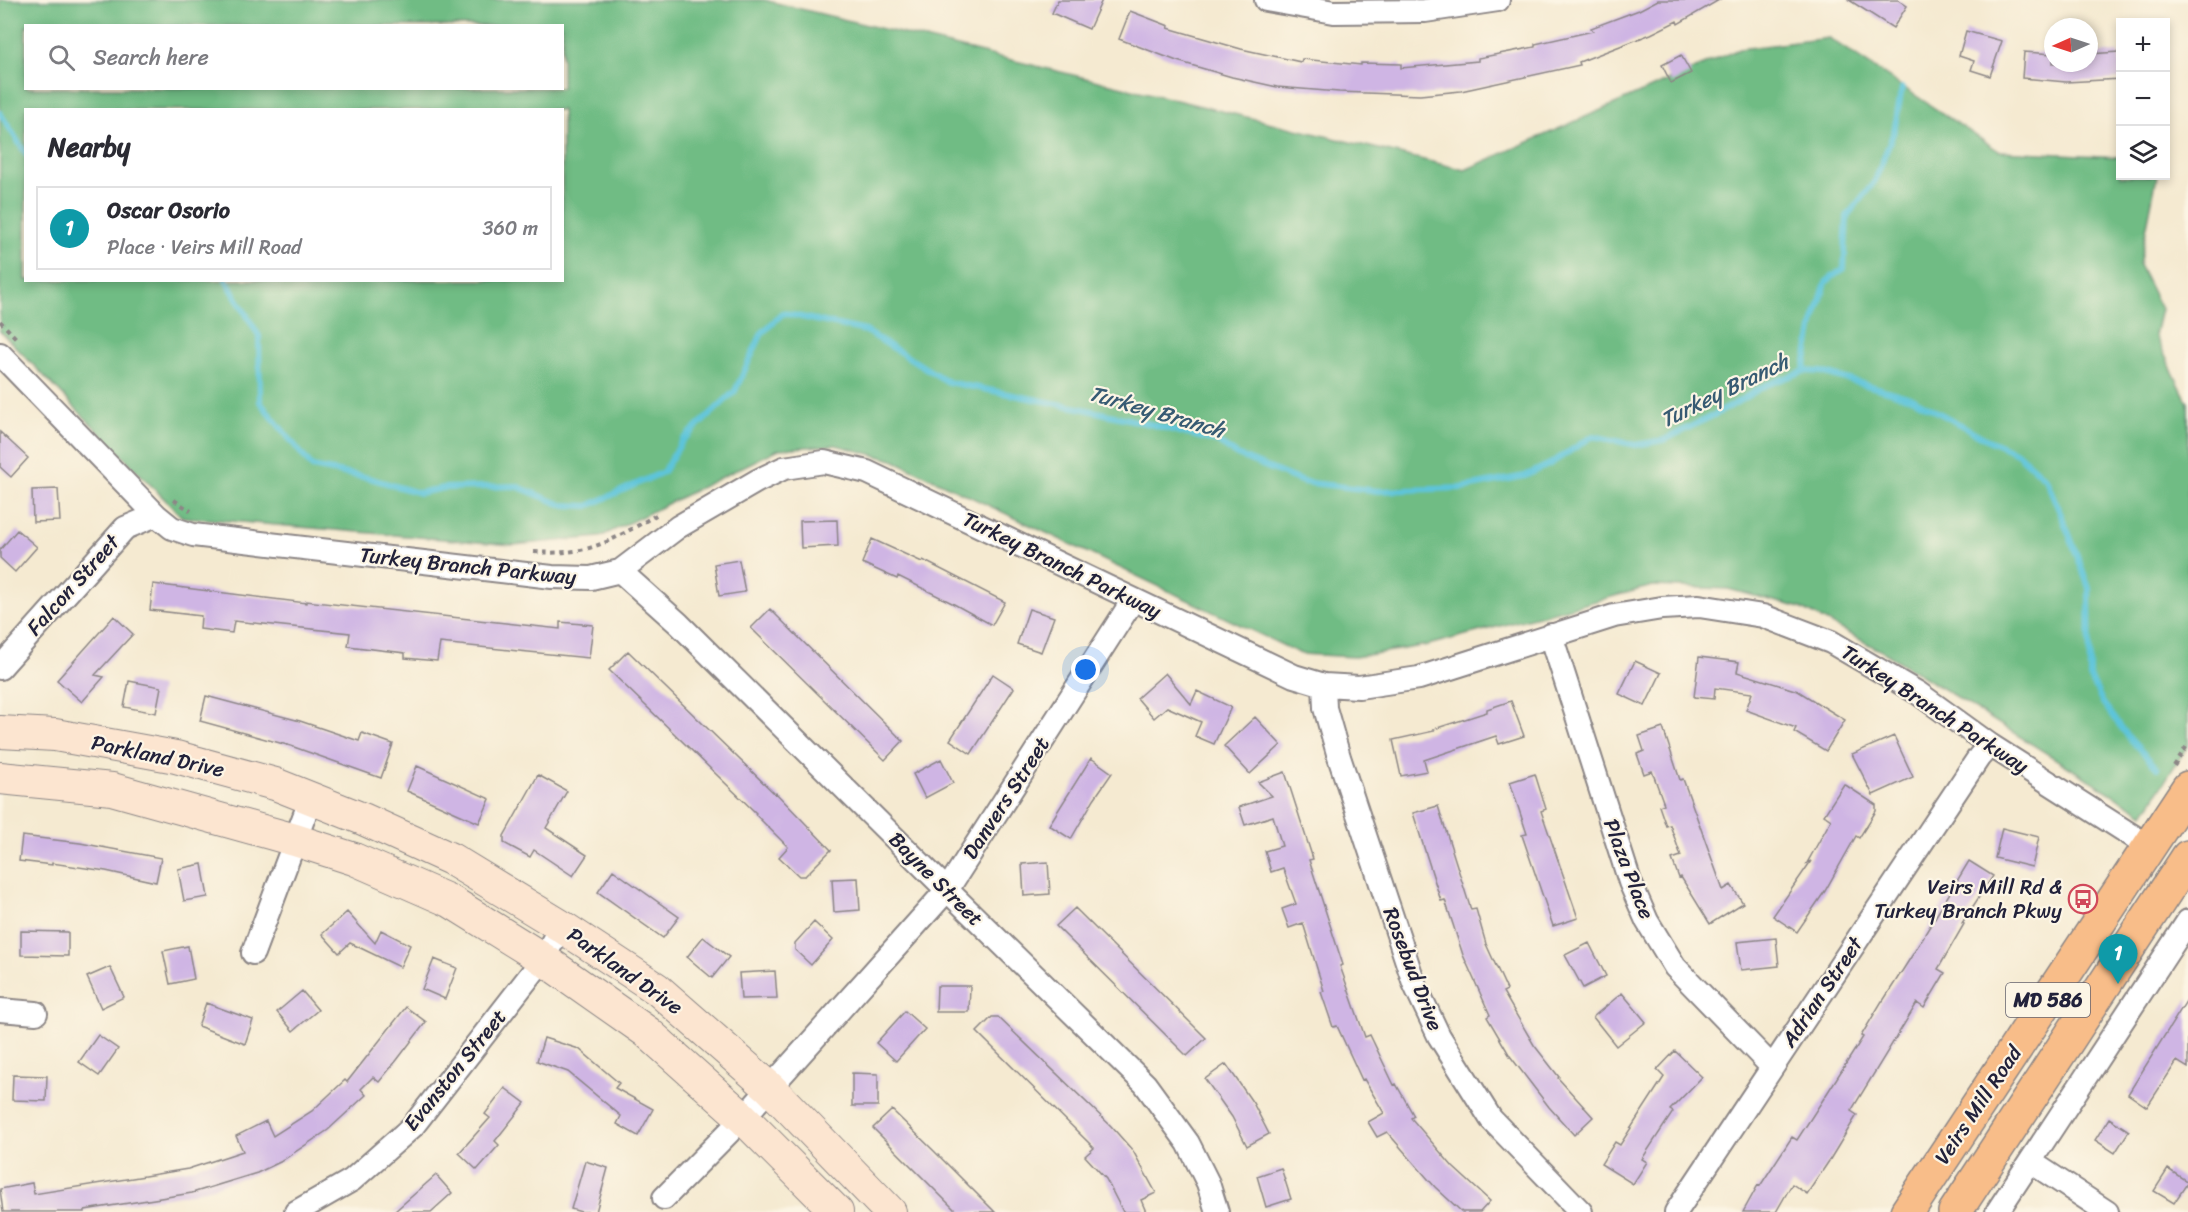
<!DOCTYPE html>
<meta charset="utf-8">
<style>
:root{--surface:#fff;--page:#f7f7f7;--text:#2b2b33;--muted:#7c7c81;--line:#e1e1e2;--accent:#1a73e8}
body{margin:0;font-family:Sriracha,sans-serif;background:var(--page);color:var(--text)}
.controls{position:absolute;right:18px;top:18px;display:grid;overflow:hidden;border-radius:0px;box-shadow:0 3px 9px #0003}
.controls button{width:54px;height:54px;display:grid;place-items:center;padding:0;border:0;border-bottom:2px solid var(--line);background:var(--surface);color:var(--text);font:30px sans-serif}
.compass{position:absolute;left:2044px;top:18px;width:54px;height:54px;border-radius:50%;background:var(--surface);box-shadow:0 3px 9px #0003;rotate:267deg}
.you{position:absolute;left:1086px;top:670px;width:21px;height:21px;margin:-15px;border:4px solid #fff;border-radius:50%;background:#1a73e8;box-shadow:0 0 0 9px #1a73e833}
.badge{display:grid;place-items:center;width:39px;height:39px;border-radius:50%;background:var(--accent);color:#fff;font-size:20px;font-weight:700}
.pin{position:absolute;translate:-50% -50px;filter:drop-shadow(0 2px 3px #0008)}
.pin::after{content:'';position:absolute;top:32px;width:21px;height:18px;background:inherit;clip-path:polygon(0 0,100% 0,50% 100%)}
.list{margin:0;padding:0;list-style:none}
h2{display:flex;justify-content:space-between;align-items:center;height:78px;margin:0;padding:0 24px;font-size:26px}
h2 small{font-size:20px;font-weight:400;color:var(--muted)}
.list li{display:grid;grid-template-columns:39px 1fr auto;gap:18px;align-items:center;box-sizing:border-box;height:84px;margin:0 12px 12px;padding:0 12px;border:2px solid var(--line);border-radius:0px}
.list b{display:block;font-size:22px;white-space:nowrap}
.list p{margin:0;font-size:20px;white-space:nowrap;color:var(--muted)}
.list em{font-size:20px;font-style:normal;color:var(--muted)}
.icon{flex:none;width:33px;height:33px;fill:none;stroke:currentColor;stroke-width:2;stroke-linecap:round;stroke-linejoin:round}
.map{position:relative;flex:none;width:2188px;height:1212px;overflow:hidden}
.search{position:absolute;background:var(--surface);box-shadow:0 3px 9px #0003;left:24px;top:24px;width:540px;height:66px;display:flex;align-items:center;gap:15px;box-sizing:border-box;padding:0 21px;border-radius:0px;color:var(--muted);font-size:22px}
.panel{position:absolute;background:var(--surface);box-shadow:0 3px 9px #0003;left:24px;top:108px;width:540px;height:174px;border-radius:0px}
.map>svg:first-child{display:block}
</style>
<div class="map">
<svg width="2188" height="1212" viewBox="0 0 2188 1212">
<rect width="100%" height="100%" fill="#fcf5e5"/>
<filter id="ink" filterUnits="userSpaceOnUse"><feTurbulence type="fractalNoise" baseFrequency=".0167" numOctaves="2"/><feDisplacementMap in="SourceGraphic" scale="12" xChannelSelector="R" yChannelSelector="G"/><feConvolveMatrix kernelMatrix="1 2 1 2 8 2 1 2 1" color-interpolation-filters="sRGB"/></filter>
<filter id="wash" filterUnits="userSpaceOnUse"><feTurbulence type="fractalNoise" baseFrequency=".008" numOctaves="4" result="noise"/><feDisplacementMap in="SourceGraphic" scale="24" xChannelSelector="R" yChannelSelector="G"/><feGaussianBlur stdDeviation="1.35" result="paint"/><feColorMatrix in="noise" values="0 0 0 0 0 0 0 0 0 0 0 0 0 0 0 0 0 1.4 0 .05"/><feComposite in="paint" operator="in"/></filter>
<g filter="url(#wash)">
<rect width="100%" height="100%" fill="#f5ead1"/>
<path fill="#70bc84" stroke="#496f60" stroke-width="1.5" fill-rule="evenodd" d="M0 0H764L1465 170 1739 49 1829 38 1999 151 2120 157V176H2157L2139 265 2161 309 2155 335 2188 403V745L2144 814 1887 654 1801 608 1728 589 1653 586 1428 645 1355 657 1301 654 893 460 836 445 779 449 600 537 513 545 182 517 0 331ZM26 26H562V88H26ZM26 110H562V280H26Z"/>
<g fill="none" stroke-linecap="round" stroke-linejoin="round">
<path stroke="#5dc4da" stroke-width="6" d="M0 113 26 154
M226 280 259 336 260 402 312 467 369 478 419 493 444 488 516 486 562 505 588 506 663 472 683 440 735 391 762 333 783 313 866 331 948 382 1079 408 1154 425 1218 442 1237 455 1303 482 1378 491 1461 488 1525 476 1550 464 1593 436 1636 445 1664 440 1726 409 1764 386 1804 371 1822 372 1914 399 1988 440 2017 453 2046 479 2069 534 2089 588 2090 677 2103 703 2130 739 2157 768
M1804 371 1813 324 1826 282 1844 268 1847 216 1875 181 1894 131 1902 88"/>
</g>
<g id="blocks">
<path fill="#cfb5e4" d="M1058 0H1102L1089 29 1052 13Z
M1658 0H1719L1678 24 1677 21 1651 34 1579 62 1580 65 1461 91 1420 95 1339 92 1277 87 1232 77 1177 61 1119 39 1130 11 1169 26 1168 28 1241 49 1301 62 1302 59 1361 65V63L1401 64V68L1478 61V58L1535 47V44L1593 31 1591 28 1639 10Z
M1849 0H1898L1907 6 1893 28Z
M1966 31 2002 41 1990 76 1971 70 1974 61 1959 56Z
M2024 52 2053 54V63H2089V54L2119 52 2121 79 2066 82 2022 78Z
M1681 55 1691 73 1671 83 1662 65Z
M0 432 28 458 11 477 0 467Z
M58 489 60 521 33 522 32 490Z
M837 520 838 546 801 548 800 521Z
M17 530 37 547 15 572 0 558V550Z
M872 539 922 562 923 560 1005 602 992 625 952 603 898 576 897 579 862 563Z
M739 560 745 592 719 596 714 564Z
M153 584 306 603V601L560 629V622L593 625 589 658 440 643 437 661 405 658V653L348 646 350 633 234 621 232 633 200 629 201 616 150 610Z
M770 609 903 741 885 760 751 628Z
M1029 609 1054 617 1041 652 1017 644Z
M114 616 133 634 95 675 104 677 82 702 57 680Z
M628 651 775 794 776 793 831 850 805 876H799L779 857 788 847 755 814 756 813 609 670Z
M1699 657 1739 662 1737 672 1798 691 1845 720 1826 751 1794 732 1796 728 1746 710 1752 693 1715 688 1714 699 1694 697Z
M1635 661 1661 673 1645 706 1619 694Z
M1165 673 1191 704 1197 691 1231 707 1214 744 1195 736 1201 722 1167 707 1154 718 1137 698Z
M993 674 1014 688 971 754 950 740Z
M129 681 161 687 156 713 124 707Z
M206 696 300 721 359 741 362 733 393 744 381 778 291 746 200 721Z
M1511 701 1524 736 1499 744 1496 736 1424 760 1427 771 1401 776 1393 740 1434 731V729L1487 712V709Z
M1255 717 1281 745 1250 774 1224 746Z
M1663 728 1680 780 1683 779 1723 890 1731 885 1743 903 1710 924 1681 877 1679 878 1672 859 1681 856 1670 825 1666 826 1659 806 1664 804 1652 771 1644 774 1637 754 1644 751 1639 736Z
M1894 736 1913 777 1873 795 1852 754Z
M1091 758 1112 773 1094 799 1071 839 1049 825Z
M941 759 953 783 925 798 913 774Z
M417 766 490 799 479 823 407 791Z
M1285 772 1313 859 1309 860 1343 965 1340 966 1365 1037 1370 1035 1394 1085 1396 1084 1414 1116 1411 1118 1453 1167 1490 1201 1480 1212H1462L1435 1187 1387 1132 1377 1137 1368 1122 1384 1113 1364 1079 1362 1080 1337 1026 1333 1027 1321 992 1324 991 1303 923 1289 928 1282 909 1296 904 1283 868 1271 872 1265 851 1282 846 1273 816 1245 825 1239 807 1272 796 1258 782Z
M1535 774 1546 809 1541 811 1578 918 1553 926 1522 835 1527 834 1510 782Z
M538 775 567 791 546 828 587 855 573 876 534 850 530 857 504 843V836Z
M1844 784 1876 805V811L1859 838 1856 836 1825 891 1797 932 1773 916 1811 861 1807 863 1831 820 1824 815Z
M1438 806 1471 910 1476 909 1486 944 1507 990 1503 992 1534 1045 1559 1077 1558 1078 1593 1117 1574 1135 1549 1107 1510 1056 1487 1017 1490 1015 1463 955 1445 900 1441 901 1413 813Z
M2002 828 2039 837 2032 867 1995 858Z
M22 836 80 843 161 858 156 882 106 871 52 863V865L19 861Z
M1969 861 1993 876 1962 923 1964 924 1938 969 1945 973 1924 1008 1917 1003 1851 1111 1857 1115 1829 1161 1807 1194 1792 1184 1776 1212H1743L1758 1185 1760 1186 1792 1137 1797 1140 1826 1095 1863 1037 1861 1036 1882 1001H1883L1913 954Z
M1048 862 1050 894 1024 896 1022 864Z
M202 864 208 897 184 901 178 869Z
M613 870 679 917 663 938 598 892Z
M858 878 860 910 834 912 832 879Z
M1075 908 1206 1038 1187 1056 1056 926Z
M347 912 375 943 381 930 410 945 400 967 350 943 339 953 322 934Z
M814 922 833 940 811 965 795 950V943Z
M21 931 68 932V956L21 955Z
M703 937 729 957 712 978 687 957Z
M1776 938 1779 966 1741 970 1737 942Z
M1589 943 1606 976 1583 988 1565 955Z
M188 946 194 979 170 984 163 951Z
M434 959 457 968 445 999 422 989Z
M110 967 124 997 101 1008 87 977Z
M775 971 777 998 741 999 739 973Z
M937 986H970L969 1012H936Z
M302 991 318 1010 293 1031 277 1012Z
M1622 993 1646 1022 1616 1046 1593 1017Z
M2188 998V1068L2177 1061 2147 1107 2128 1094Z
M206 1003 253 1020 245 1044 198 1026Z
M406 1007 426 1022 397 1060 379 1082 373 1077 361 1089 366 1095 328 1130 280 1162 257 1173 192 1193 85 1210V1212H3L0 1189 32 1183 34 1194 188 1169 243 1151 236 1136 266 1121 273 1136 312 1111 345 1080 347 1082Z
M905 1011 925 1029 896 1061 876 1043Z
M992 1017H998L1111 1126 1133 1151 1156 1193 1141 1200 1146 1212H1123L1106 1179 1085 1156 1094 1148 977 1032Z
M98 1035 118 1049 99 1076 79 1062Z
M544 1038 579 1049 619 1083 615 1088 653 1109 638 1136 617 1124 621 1116 568 1072 537 1061Z
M1675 1051 1702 1077 1670 1110 1673 1112 1642 1159 1647 1162 1633 1184 1601 1164 1615 1142 1620 1145 1664 1077 1657 1070Z
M1226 1064 1253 1103 1269 1134 1247 1146 1232 1117 1205 1079Z
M852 1073 878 1074V1106H852Z
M13 1075 47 1076 46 1101 12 1100Z
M505 1088 525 1103 495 1141 499 1145 477 1170 459 1153 490 1118 485 1114Z
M892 1110 932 1149 995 1212H957L873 1128Z
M2109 1118 2129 1131 2115 1153 2095 1140Z
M585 1161 608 1168 596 1212H581L571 1209Z
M1281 1168 1291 1199 1266 1207 1257 1176Z
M2168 1169 2188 1182 2174 1203 2154 1191Z
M436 1175 452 1193 431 1212H394Z"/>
</g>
</g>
<g filter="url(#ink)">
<use href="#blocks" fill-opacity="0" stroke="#8c8686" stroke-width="1.5"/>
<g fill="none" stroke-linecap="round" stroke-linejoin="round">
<g stroke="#8c8686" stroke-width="26">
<path id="street" d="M1266 0 1334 12 1425 11 1498 0
M0 354 156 515 172 528 193 535 552 577 591 578 620 571 678 527 757 481 784 468 824 462 867 472 1294 676 1324 685 1359 687 1419 678 1614 616 1662 608 1699 606 1763 616 1831 642 1918 693 1990 745 2150 847
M620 571 679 624 947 890 1145 1084 1188 1143 1208 1183 1217 1212
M1551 635 1630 882 1647 921 1675 967 1771 1066
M0 668 125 528 156 515
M1324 685 1325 708 1339 757 1414 983 1439 1036 1491 1119 1581 1212
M253 953 311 798
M0 1010 36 1013
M2031 1162 2107 1212
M664 1198 743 1118 947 890 1133 600
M296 1212 352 1180 413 1126 543 959 561 926
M1676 1212 1979 757 1990 745
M1997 1212 2188 921"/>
</g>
<g stroke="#8c8686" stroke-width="34">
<path id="secondary" d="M0 732 55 735 176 757 275 784 363 819 451 859 561 926 657 989 770 1088 890 1212
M0 778 112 789 295 840 354 859 450 901 543 959 647 1032 743 1118 837 1212"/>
</g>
<g stroke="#8c8686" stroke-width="36">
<path id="primary" d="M1907 1212 2188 788
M1955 1212 2188 857"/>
</g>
<path stroke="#8c8686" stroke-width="4" stroke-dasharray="4.5 4.5" stroke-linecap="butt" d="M0 321 16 338
M174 500 191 511
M534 552C591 556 610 541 658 514
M2174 766 2188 744"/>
<use href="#street" stroke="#fff" stroke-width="22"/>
<use href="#secondary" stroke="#fce5d0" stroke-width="32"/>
<use href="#primary" stroke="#f8bd89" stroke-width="33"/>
</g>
</g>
<defs>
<g id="bus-ring" transform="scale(1.5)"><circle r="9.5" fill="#fcf5e5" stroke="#d1495b" stroke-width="1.5"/><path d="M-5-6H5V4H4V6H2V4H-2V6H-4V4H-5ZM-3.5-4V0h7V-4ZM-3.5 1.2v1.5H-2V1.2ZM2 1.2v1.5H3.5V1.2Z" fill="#d1495b"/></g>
</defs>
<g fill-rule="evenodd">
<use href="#bus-ring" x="2083" y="899"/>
</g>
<g text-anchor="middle" stroke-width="4.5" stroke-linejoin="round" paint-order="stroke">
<rect fill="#fcf5e5" stroke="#63616e" stroke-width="1.5" x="2006" y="983" width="84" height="34" rx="4.5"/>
<g font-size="20" font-weight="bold" fill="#22223b">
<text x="2048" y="1007">MD 586</text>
</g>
<g font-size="21" fill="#22223b" stroke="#fcf5e5">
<text transform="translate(1062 565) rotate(26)" y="7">Turkey Branch Parkway</text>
<text transform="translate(468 566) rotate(6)" y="7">Turkey Branch Parkway</text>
<text transform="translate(73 585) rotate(-48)" y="7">Falcon Street</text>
<text transform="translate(1935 709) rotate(33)" y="7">Turkey Branch Parkway</text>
<text transform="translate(158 756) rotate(12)" y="7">Parkland Drive</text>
<text transform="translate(1006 798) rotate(-57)" y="7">Danvers Street</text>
<text transform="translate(1629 869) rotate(69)" y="7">Plaza Place</text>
<text transform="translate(936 879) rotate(45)" y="7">Bayne Street</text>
<text transform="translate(1413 969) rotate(69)" y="7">Rosebud Drive</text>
<text transform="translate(625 971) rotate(35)" y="7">Parkland Drive</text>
<text transform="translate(1822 992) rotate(-56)" y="7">Adrian Street</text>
<text transform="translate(455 1070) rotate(-51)" y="7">Evanston Street</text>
<text transform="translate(1978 1105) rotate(-56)" y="7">Veirs Mill Road</text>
</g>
<g font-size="21" fill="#22223b" stroke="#fcf5e5" text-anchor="end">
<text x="2062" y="894">Veirs Mill Rd &amp;<tspan x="2062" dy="24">Turkey Branch Pkwy</tspan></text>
</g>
<g font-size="22" font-style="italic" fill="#375b73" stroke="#fcf5e5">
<text transform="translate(1724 390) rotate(-26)" y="8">Turkey Branch</text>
<text transform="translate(1157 411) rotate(16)" y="8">Turkey Branch</text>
</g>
</g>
</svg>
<div class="controls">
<button>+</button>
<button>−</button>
<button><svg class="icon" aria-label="layers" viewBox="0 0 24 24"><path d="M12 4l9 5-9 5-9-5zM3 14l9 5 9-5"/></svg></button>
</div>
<svg class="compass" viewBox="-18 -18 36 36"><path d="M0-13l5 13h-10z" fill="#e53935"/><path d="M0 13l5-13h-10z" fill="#7c7c81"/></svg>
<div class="you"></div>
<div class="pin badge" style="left:2118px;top:984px;background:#0f9aa8">1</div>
<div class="search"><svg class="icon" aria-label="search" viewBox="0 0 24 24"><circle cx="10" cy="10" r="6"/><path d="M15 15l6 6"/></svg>Search here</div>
<section class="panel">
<h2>Nearby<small></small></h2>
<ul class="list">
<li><span class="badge" style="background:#0f9aa8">1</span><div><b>Oscar Osorio</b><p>Place · Veirs Mill Road</p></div><em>360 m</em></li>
</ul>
</section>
</div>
